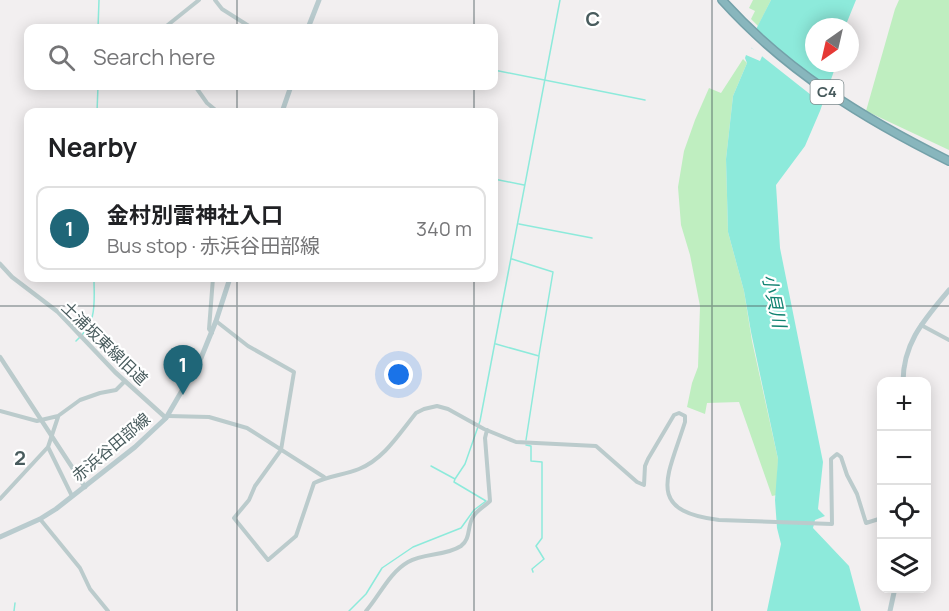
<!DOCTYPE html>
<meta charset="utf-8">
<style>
:root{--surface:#fff;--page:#f6f6f6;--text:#202124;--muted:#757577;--line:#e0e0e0;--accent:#1f6678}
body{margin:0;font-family:Manrope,"Noto Sans JP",sans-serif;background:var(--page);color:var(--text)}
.controls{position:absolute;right:18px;bottom:18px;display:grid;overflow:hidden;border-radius:12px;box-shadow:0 3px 15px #0003}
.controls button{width:54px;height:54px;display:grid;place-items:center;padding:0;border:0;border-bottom:2px solid var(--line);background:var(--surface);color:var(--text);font:30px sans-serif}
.compass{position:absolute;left:805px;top:18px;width:54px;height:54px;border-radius:50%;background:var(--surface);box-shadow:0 3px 15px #0003;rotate:214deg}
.you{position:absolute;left:399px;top:375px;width:21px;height:21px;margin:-15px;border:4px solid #fff;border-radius:50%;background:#1a73e8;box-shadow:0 0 0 9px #1a73e833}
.badge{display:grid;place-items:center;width:39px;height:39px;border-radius:50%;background:var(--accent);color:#fff;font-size:20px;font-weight:700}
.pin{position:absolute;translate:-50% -50px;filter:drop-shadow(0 2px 3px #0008)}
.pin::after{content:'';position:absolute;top:32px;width:21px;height:18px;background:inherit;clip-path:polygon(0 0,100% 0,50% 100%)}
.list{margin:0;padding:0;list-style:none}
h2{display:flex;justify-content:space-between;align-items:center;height:78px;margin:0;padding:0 24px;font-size:26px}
h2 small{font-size:20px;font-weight:400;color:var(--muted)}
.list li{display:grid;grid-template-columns:39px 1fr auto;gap:18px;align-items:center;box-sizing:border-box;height:84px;margin:0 12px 12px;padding:0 12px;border:2px solid var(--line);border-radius:12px}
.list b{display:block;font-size:22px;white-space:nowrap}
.list p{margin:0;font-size:20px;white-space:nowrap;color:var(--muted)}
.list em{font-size:20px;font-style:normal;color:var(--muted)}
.icon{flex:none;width:33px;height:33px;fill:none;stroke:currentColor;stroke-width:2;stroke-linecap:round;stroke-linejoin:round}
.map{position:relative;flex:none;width:949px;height:611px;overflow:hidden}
.search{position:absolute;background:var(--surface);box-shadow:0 3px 15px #0003;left:24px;top:24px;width:474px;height:66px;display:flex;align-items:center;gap:15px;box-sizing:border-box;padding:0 21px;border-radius:12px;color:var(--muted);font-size:22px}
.panel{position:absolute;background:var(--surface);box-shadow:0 3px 15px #0003;left:24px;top:108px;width:474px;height:174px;border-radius:12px}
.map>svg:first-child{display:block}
</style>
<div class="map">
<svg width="949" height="611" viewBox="0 0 949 611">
<rect width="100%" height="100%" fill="#f2eff0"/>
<path fill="#bfeec0" d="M753 0H771L758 26 751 19 755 11 749 8Z
M899 0H949V150L866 111 895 9Z
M743 59 747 63 733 96 726 159 728 232 744 291 752 341 778 459 777 495 772 496 739 402 707 403 705 414 687 407 692 383 698 367 700 306 690 255 681 225 678 187 684 151 695 120 709 88 721 93Z"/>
<path fill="#8deadb" d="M771 0H856L845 27H814V63H836L835 68 820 111 805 146 776 185 780 248 823 462 818 509 825 516 815 520 813 528 849 566 861 611H767L781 544 777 528 775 500 778 459 751 332 744 291 728 232 726 159 733 96 747 63 745 58 746 55 760 61 763 54 751 48 752 45 750 41Z"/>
<path fill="#f2eff0" d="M754 28 788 59 830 91 825 106 749 46 747 40Z"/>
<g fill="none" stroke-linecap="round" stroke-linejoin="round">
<path stroke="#8deadb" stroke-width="1.5" d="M98 28 99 0
M494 70 645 100
M97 112 98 86
M494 179 524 185
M519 224 592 238
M512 259 553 272 539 355
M76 341C98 321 94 305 94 278
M496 344 539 356 526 440
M526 445 531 446V461L542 462V538L536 546 544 559 532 569 533 572
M431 466 455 479 465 464 480 421 560 0
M14 611 15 603
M349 611 366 594 382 568 413 547 461 528 474 510 486 501 454 482 455 479"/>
<g stroke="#74a1a9" stroke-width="10">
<path id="motorway" d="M722 0C786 71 864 119 949 161"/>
</g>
<path stroke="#bbcbcc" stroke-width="4" d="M215 0 222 9 252 28
M164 28 199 0
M195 86 207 103 218 112
M216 321 248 346 294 372 281 450 255 486 249 500 234 518 268 560 296 536 314 483C328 476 344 475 359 469 384 459 399 434 416 413L424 409 437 406 448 409 484 429 516 442 596 446 637 482 644 485 645 466 648 459 674 415 679 413 685 416V422C668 476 644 511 719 520L832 524 831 459 837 454 841 457 847 475 857 494 866 523 882 518
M921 325 949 340
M212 333 209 329 213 278
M0 411 37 421 58 416 80 400 100 393 116 390 125 381
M168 416 209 417 247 428 324 477
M48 447 72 496
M0 499 48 447 58 417
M40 519 80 568 90 589 108 611
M366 611C380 595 389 573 408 562 424 553 446 556 461 546 471 539 467 526 473 517 476 511 485 506 490 501L485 438 487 430"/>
<path stroke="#bbcbcc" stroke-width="4.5" d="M0 264 12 277 58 312 115 372 166 418
M0 357 85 487"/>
<path stroke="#b9cbce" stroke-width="5" d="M308 28 319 0
M282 112 291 86
M903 382C903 342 925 319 949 290
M0 537 40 519 56 509 135 447 166 418 201 358 216 321 230 278
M890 611 895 588"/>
<use href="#motorway" stroke="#88b6bd" stroke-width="7"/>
</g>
<path fill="none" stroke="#485b5d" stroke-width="1.5" stroke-opacity="0.55" d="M237 0V28M474 0V28M712 0V611M237 86V112M474 86V112M237 278V611M474 278V611M0 306H949"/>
<g text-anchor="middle" stroke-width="4.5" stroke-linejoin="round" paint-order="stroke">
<rect fill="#fff" stroke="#7f8c8e" stroke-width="1.5" x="810.5" y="80" width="33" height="24" rx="4.5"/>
<g font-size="15" font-weight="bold" fill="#485b5d">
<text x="827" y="97">C4</text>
</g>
<g font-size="16" fill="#485b5d" stroke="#fff">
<text transform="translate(105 343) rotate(44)" y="6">土浦坂東線旧道</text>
<text transform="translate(111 447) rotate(-40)" y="6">赤浜谷田部線</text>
</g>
<g font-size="18" font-style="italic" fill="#108270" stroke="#fff">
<text transform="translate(774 301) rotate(78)" y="6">小貝川</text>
</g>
</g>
<g font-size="20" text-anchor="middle" font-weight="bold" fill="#485b5d" stroke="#fff" stroke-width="4.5" stroke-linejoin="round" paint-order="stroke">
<text x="593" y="26">C</text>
<text x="20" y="465">2</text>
</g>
</svg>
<div class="controls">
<button>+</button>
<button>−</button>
<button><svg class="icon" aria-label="locate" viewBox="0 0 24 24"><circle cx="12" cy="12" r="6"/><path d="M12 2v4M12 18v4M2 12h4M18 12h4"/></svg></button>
<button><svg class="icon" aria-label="layers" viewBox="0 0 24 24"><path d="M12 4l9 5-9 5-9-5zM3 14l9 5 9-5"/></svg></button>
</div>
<svg class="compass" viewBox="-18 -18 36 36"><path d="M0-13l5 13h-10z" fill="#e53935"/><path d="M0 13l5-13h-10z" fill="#757577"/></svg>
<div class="you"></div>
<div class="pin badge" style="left:183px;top:395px">1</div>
<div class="search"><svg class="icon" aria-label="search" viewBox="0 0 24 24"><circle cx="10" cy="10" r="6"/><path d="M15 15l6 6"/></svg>Search here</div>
<section class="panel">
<h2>Nearby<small></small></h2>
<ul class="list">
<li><span class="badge">1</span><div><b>金村別雷神社入口</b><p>Bus stop · 赤浜谷田部線</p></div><em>340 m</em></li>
</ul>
</section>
</div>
